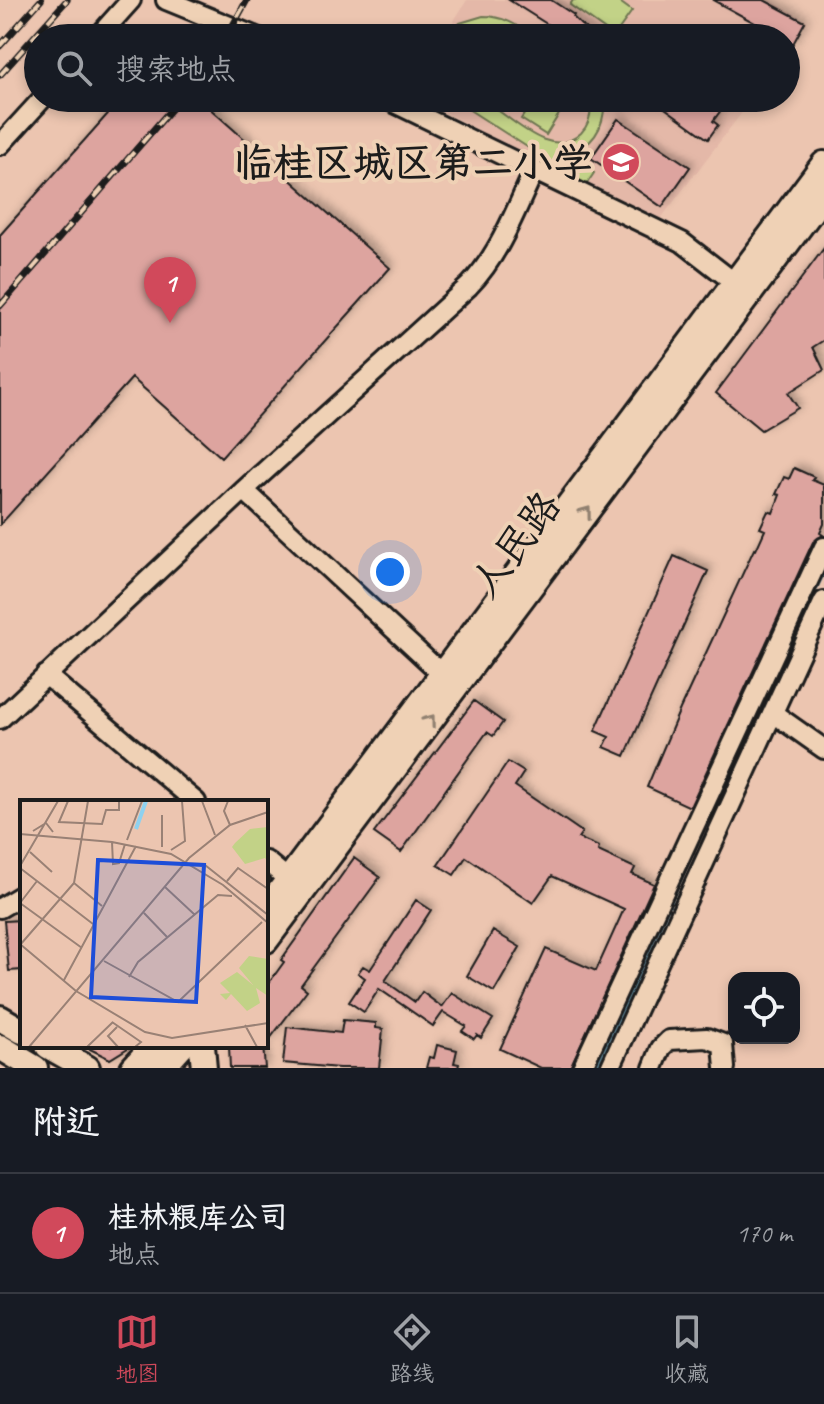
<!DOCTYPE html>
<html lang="zh">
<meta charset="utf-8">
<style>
:root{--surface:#171b24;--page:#242831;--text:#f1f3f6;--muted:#9ea1a6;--line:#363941;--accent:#d1495b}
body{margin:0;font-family:Caveat,"LXGW WenKai TC",sans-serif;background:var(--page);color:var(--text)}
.controls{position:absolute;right:24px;bottom:24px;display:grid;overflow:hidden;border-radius:16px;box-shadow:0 4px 12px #0003}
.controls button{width:72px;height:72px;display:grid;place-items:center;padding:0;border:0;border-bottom:2px solid var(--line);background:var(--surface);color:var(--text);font:40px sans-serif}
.you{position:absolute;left:390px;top:572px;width:28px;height:28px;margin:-20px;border:6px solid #fff;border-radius:50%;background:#1a73e8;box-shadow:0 0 0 12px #1a73e833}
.badge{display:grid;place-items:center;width:52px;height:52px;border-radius:50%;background:var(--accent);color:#fff;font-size:26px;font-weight:700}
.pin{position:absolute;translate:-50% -66px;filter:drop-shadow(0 2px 4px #0008)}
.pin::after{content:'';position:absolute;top:42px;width:28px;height:24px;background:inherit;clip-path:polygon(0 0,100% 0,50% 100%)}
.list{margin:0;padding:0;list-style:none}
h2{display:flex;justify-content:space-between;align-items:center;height:104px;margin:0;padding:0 32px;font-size:34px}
h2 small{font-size:26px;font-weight:400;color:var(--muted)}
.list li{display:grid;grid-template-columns:52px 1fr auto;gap:24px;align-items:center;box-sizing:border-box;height:120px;padding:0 32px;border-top:2px solid var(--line)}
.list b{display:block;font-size:30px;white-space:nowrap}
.list p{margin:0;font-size:26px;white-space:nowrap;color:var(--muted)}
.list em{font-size:26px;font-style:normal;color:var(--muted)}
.icon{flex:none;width:44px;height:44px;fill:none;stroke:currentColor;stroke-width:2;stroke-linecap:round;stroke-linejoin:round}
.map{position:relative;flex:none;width:824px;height:1068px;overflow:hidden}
.search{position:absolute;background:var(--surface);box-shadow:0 4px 12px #0003;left:24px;right:24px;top:24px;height:88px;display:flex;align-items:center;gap:20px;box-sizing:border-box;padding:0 28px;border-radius:44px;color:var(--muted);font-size:30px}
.sheet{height:224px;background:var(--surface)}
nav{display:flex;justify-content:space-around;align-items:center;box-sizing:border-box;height:112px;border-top:2px solid var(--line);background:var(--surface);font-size:22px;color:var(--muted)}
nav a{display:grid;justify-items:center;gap:4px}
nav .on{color:var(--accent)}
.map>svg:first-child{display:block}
</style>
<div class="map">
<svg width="824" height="1068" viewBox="0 0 824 1068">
<defs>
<filter id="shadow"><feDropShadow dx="4" dy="-4" stdDeviation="4" flood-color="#0004"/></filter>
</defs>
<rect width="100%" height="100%" fill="#ecc5b0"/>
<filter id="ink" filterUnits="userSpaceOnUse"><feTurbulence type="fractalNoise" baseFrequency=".0125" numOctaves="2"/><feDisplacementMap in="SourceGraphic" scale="16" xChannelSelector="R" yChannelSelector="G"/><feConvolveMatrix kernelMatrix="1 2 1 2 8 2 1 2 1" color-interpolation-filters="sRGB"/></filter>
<g filter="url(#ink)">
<path fill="#e4b8a8" d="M467 0H770L807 21 786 56V38H443Z
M418 98H753L656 225Z"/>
<path fill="#c2d287" stroke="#6f7752" stroke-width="2" d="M573 0H617L632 11 614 36 570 5Z
M483 16C505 16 518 26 536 38H509L499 31 486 29 471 33 465 38H446L460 23Z
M451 98C461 98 474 96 482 100 510 114 549 163 581 133 591 123 592 111 590 98H604C606 126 594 145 568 155L594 173 586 185Z
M535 98H569L546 135 521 119Z"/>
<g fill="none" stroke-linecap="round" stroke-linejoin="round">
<path stroke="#60899b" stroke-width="4" d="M720 791 824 572
M596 1068 692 854"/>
</g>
<path fill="#dda49f" stroke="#1c1c1c" stroke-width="2" filter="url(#shadow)" d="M509 0H551L574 15 573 17 581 25 599 38H569Z
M713 0H764L805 22 793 44Z
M122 98H198L390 268 221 457 132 378 0 525V235Z
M651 98H687L698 107 705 98H730L713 121 718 125 708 139Z
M618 119 690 167 662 207 591 158Z
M824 248V340L813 347 824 370 788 393 798 408 761 430 716 393Z
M794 468 814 477 812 480 824 485V524L820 533 823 535 813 542 690 807 647 787 680 709 754 549 756 550 765 530 760 528 768 511 773 513 780 495 776 494 784 477 789 479Z
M674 556 708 571 625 756 604 747 609 737 595 731Z
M474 701 503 722 493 736 487 732 401 852 374 833Z
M508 762 524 772 515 786 582 832 578 838 599 847 598 851 635 868 632 874 654 884 570 1068H541L500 1049 546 949 596 971 624 909 552 876 533 903 466 857 454 875 438 865Z
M354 858 380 877 301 985 307 990 266 1044V987L284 962 281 960Z
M416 900 431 910 385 981 415 1002 422 992 442 1007 452 993 493 1019 481 1038 477 1035 474 1039 462 1031 466 1026 443 1012 433 1026 379 989 364 1012 349 1002 365 978 358 973 363 966 370 970Z
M22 920V970L9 971 4 921Z
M493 931 520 947 494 992 467 976Z
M343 1020 376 1023V1028L383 1029 379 1068H339L283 1063 287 1027 341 1033Z
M437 1045 457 1050 454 1063 459 1064 458 1068H426L429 1057 434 1058Z
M84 1046H131L110 1059Z
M229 1046H263L265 1068H230Z"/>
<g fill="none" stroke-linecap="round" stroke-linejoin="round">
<g stroke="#1c1c1c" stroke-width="24">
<path id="minor" d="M166 0 259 38
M97 38 131 0
M384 98 682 242 735 283
M0 145 43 98
M244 490 442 674
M46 675 196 802
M773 713 824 749
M0 719 244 490 469 286C500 254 515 211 534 171
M266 861 289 880
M0 908 22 895
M582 1068 824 547
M610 1068 824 601
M653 1068 661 1048 669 1040 707 1038 723 1044 725 1068"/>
</g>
<g stroke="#1c1c1c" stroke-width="30">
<path id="major" d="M266 910 824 164
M266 940 824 194
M0 1018 22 1031
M48 1046 87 1068
M202 1046 204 1068
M0 1047 35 1068
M133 1068 153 1046
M162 1068 182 1046"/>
</g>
<use href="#minor" stroke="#efd1b5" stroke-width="18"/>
<use href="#major" stroke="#efd1b5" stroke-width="24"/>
<g stroke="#1c1c1c" stroke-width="7">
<path id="rail" d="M226 38 247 0
M0 46 41 0
M0 75 67 0
M0 306 181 98"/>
</g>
<use href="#rail" stroke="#efd1b5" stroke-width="4" stroke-dasharray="12" stroke-linecap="butt"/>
</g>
<defs><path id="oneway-chevron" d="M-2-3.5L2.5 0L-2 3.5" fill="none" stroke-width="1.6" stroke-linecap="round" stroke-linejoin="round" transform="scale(2)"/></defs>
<g stroke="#908070">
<use href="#oneway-chevron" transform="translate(586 512) rotate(-53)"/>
<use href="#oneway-chevron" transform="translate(430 720) rotate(-53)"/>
</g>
</g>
<defs>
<g id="school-disc" transform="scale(2)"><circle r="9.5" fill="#d1495b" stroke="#efd1b5"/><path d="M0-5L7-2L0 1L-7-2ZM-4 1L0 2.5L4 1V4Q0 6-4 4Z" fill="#fff"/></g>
</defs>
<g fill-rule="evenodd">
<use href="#school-disc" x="621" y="162"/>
</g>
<g text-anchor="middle" stroke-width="8" stroke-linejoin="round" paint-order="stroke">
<g font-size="40" font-weight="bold" fill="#1c1c1c" stroke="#efd1b5" text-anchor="end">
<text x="593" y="176">临桂区城区第二小学</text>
</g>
<g font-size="40" fill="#1c1c1c" stroke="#efd1b5">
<text transform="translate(515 544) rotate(-53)" y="14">人民路</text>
</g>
</g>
<g transform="translate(20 800)">
<rect width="248" height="248" fill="#ecc5b0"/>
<path d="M248 27V62L245 58 225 64 212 47 215 43 230 29ZM229 156 248 159V196L236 188 240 203 227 211 211 194 206 200 200 194 210 193 200 183 217 172 233 185 219 168Z" fill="#c2d287"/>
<path fill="none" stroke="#8ed1ef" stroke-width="4" d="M116 29 126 1"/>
<path fill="none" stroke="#998175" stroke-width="2" d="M48 1 39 22 82 24 86 10H99V2M182 1 195 35M208 1 204 11 210 25M142 15V47M13 31 26 23 33 32M0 34 92 42 151 54 203 85 248 123M107 40 122 1M92 42 93 64 99 63 105 44M151 50 165 41 162 1M10 52 32 72M185 65 248 115M0 66 38 1M0 68 73 124M207 81 218 68 248 89M54 83 82 106M145 87 175 115M0 103 62 148M0 103 17 81M124 113 148 138M0 144 56 191M0 145 54 83 68 1M84 161 158 202 242 122M109 177 118 162 198 95 212 96M44 180 116 46M56 191 125 232 152 238 248 223M92 222 121 242 115 247M225 225 237 247M97 227 88 236 98 247M9 247 169 58 210 25 248 12M67 247 93 222"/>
<path fill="#1d4ed8" fill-opacity="0.15" stroke="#1d4ed8" stroke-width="4" d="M78 60 184 65 176 202 71 197Z"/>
<rect width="248" height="248" fill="none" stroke="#1c1c1c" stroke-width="4"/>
</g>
</svg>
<div class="controls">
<button><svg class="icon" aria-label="locate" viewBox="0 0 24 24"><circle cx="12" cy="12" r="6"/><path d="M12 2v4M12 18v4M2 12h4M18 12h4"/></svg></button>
</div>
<div class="you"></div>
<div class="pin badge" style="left:170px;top:323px">1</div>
<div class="search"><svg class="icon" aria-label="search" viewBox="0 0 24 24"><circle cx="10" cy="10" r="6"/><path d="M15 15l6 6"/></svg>搜索地点</div>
</div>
<section class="sheet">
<h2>附近<small></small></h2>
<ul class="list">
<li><span class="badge">1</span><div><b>桂林粮库公司</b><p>地点</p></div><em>170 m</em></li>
</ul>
</section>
<nav>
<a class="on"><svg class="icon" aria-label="map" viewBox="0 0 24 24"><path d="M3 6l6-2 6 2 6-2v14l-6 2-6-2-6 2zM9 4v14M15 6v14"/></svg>地图</a>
<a><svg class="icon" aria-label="directions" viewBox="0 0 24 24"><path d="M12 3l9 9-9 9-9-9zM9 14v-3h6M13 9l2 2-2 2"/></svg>路线</a>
<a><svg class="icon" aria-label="saved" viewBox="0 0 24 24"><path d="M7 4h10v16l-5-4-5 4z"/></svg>收藏</a>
</nav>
